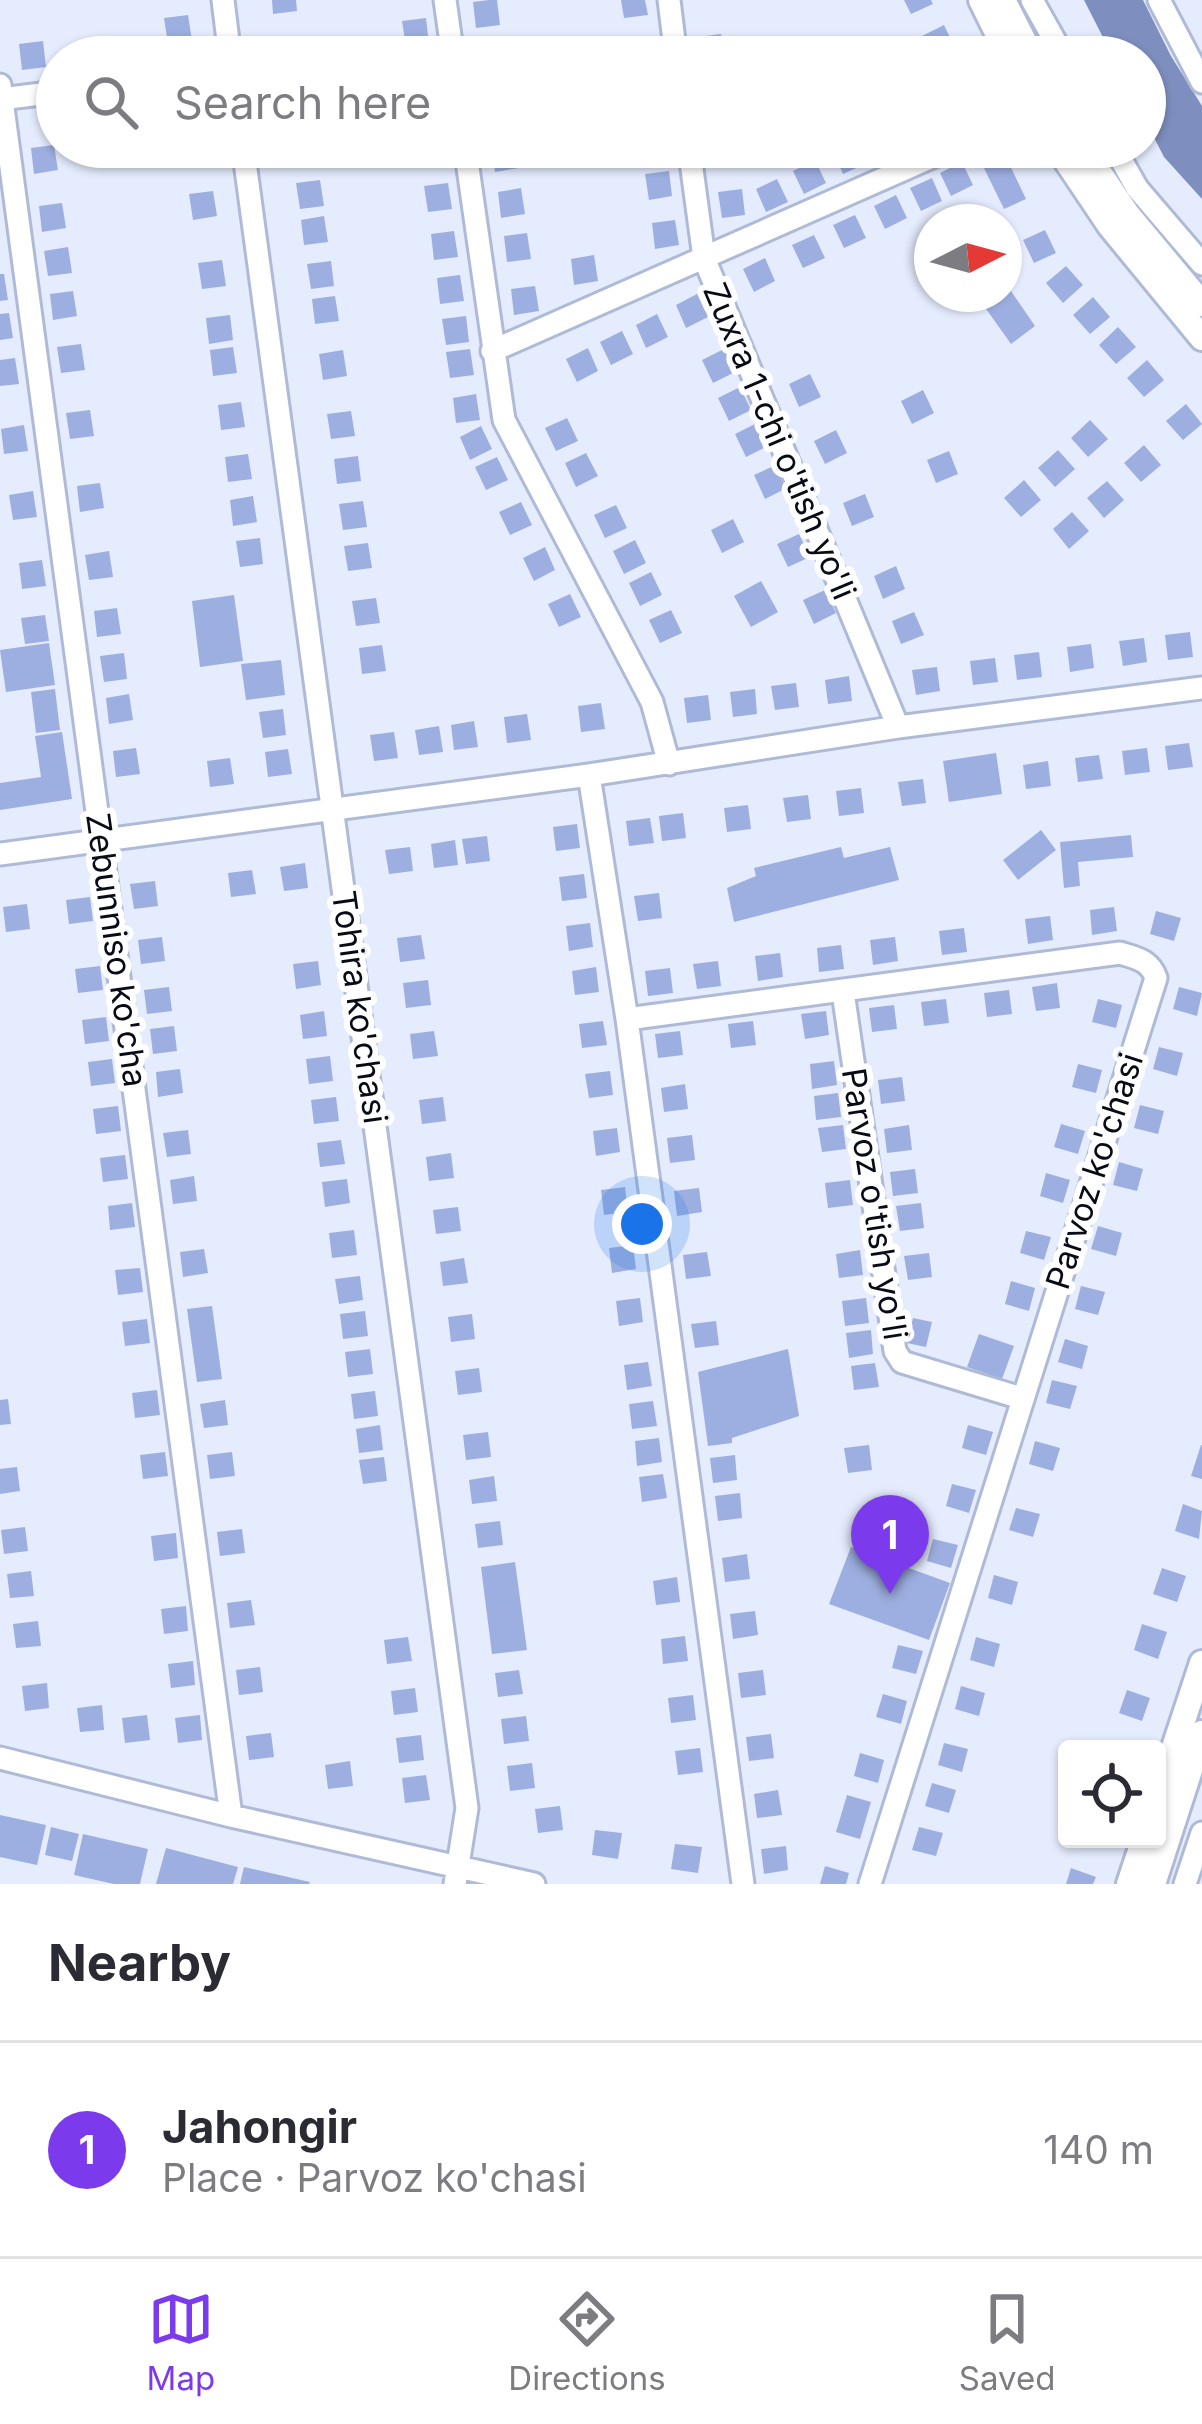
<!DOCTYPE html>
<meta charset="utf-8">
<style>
:root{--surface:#fff;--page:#f2f2f3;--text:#2b2b33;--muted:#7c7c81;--line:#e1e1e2;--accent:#7c3aed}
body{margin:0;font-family:Inter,sans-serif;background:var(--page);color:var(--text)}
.controls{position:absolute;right:36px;bottom:36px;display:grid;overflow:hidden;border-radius:12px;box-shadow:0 3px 9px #0004}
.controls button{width:108px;height:108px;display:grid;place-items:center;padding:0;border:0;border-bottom:3px solid var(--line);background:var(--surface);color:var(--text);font:60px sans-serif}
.compass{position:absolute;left:914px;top:204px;width:108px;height:108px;border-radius:50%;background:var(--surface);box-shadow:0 3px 9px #0004;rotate:84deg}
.you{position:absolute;left:642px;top:1224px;width:42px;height:42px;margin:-30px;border:9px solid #fff;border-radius:50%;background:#1a73e8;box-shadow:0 0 0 18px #1a73e833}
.badge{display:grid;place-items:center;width:78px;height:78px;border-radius:50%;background:var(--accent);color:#fff;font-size:39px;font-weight:700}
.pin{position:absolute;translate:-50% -99px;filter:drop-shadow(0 3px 6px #0008)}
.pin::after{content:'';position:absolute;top:63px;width:42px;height:36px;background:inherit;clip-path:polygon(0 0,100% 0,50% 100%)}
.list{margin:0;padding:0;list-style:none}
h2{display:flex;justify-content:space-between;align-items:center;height:156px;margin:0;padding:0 48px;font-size:51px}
h2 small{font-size:39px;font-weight:400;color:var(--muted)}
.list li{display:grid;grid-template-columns:78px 1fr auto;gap:36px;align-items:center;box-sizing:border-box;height:216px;padding:0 48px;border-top:3px solid var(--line)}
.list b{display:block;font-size:45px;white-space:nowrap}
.list p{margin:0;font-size:39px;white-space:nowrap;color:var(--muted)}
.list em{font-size:39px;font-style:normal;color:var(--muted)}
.icon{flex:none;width:66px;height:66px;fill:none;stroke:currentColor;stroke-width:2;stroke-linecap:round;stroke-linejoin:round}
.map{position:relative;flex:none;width:1202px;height:1884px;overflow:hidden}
.search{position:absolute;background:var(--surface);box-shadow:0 3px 9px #0004;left:36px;right:36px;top:36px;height:132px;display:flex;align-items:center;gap:30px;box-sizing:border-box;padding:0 42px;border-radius:66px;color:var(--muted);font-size:45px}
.sheet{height:372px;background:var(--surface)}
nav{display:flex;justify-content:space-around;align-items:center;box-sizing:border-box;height:168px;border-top:3px solid var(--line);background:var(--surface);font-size:33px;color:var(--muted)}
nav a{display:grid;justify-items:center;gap:6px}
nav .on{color:var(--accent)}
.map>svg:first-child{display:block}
</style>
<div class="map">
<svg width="1202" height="1884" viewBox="0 0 1202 1884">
<rect width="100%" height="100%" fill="#e5ecfe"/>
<path fill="#7e8fbf" d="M1084 0H1143L1171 56 1202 106V199L1164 157 1145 120V57H1113Z"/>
<path fill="#9dafe0" d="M272 0H296L297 11 273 14Z
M489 0H497L500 25 476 28 473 2Z
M621 0H645L648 15 624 18Z
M904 0H931L933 4 911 14Z
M188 15 192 41 168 44 164 18Z
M426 18 429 44 406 47 402 21Z
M944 25 955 48 932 57 922 36Z
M721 34 725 57H700L698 37Z
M651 40 653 57H629L627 43Z
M43 41 46 67 22 70 19 44Z
M502 46 504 57H480L479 49Z
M54 145 58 170 34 174 31 148Z
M110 147H134L135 154 111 157Z
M419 147H443L445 160 421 163Z
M492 147H516L519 168 495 172Z
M641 147H665L666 153 642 156Z
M711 147H736L737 158 713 161Z
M840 147H857L865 164 843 174 832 151Z
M1004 153 1026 199 1004 209 982 164Z
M815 160 826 183 804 194 793 171Z
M962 162 973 185 951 196 940 173Z
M669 171 672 196 649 200 645 174Z
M932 178 942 201 921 211 910 188Z
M777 179 788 202 766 212 756 189Z
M320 180 324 206 300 209 296 183Z
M448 183 452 209 428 212 424 186Z
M521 188 525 214 501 218 498 192Z
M742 189 745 215 722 218 718 192Z
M213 191 217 216 193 220 189 194Z
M896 195 907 218 885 229 874 206Z
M62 203 66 228 42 232 39 206Z
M855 215 866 238 844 248 833 225Z
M324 216 328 242 304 245 301 220Z
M675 220 679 245 655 249 652 223Z
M1045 230 1056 253 1034 263 1023 240Z
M454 231 458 257 434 260 431 234Z
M527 233 531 259 507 262 504 236Z
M814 235 825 258 803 268 792 245Z
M68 247 72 273 48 276 44 251Z
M594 255 598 281 574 285 571 259Z
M765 258 775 281 754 292 743 269Z
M222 260 226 286 202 289 198 263Z
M331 261 334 286 311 289 307 264Z
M1066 266 1083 285 1063 303 1046 283Z
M0 274H4L8 300 0 301Z
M460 275 464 301 440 304 437 278Z
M535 286 539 311 514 315 511 289Z
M1009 288 1035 326 1011 344 984 306Z
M73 291 77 316 53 320 50 294Z
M697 294 708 317 686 328 676 305Z
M335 296 339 321 315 324 312 299Z
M1093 297 1110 317 1090 334 1073 315Z
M9 313 13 338 0 340V314Z
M657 314 668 337 646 348 636 325Z
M230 315 233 340 209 344 206 318Z
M466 316 469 342 446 345 442 319Z
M1118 327 1136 347 1116 364 1099 345Z
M622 331 633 354 611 365 600 342Z
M81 344 85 370 61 373 57 347Z
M233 347 237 373 213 376 210 350Z
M588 348 598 371 577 382 566 359Z
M470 349 474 375 450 378 446 352Z
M724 349 735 372 713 383 702 360Z
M343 350 347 376 323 380 319 354Z
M15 358 19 384 0 386V360Z
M1147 360 1164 380 1144 397 1127 378Z
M810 374 821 397 799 407 789 384Z
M740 387 751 410 729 421 718 398Z
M923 390 934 413 912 424 901 401Z
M476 394 480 420 456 423 453 398Z
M241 402 245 427 221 430 218 405Z
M1186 404 1202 424 1183 440 1166 421Z
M90 410 94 436 70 439 66 413Z
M351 411 355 436 331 439 327 414Z
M567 418 578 441 556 451 545 428Z
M1090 420 1108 439 1088 457 1071 438Z
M757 423 768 446 746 457 735 434Z
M24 425 28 451 4 454 1 429Z
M481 426 492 449 470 460 460 437Z
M836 430 847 453 825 464 814 441Z
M1144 445 1161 465 1141 482 1124 463Z
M1058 450 1075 469 1055 487 1038 468Z
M949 451 958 474 936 483 927 460Z
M586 453 598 476 576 487 565 463Z
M248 454 252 479 228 482 225 457Z
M358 456 361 481 337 484 334 459Z
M497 457 508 480 486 490 475 467Z
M776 465 787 488 765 499 754 475Z
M1024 480 1041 500 1021 517 1004 498Z
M1107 481 1124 500 1104 518 1087 498Z
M100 483 104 508 80 512 77 486Z
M33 491 37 517 13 520 9 495Z
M865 494 874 517 852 526 843 503Z
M253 496 257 522 233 526 230 500Z
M363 501 367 527 343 530 339 504Z
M521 502 532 525 510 535 499 512Z
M616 505 627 528 605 538 594 515Z
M1072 512 1089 531 1069 549 1053 529Z
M733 519 744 542 722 553 711 530Z
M799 534 810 557 788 567 777 544Z
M260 538 263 564 240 567 236 541Z
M635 540 646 563 624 574 613 551Z
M368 543 372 568 348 571 344 546Z
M545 547 555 570 534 581 523 558Z
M109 551 113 577 89 580 85 555Z
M42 560 46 586 22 589 19 563Z
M896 566 905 589 883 599 874 576Z
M651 572 662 595 640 606 629 583Z
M761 581 778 612 751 627 734 596Z
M825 590 836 613 814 624 803 600Z
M570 594 581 617 559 627 548 604Z
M234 595 243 661 200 667 192 601Z
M376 598 380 623 356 626 352 601Z
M117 608 121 634 97 637 94 611Z
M671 610 682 633 660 643 649 620Z
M914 612 924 635 901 644 892 621Z
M45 615 49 641 25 644 21 618Z
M1190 632 1193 657 1168 660 1165 635Z
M1144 638 1147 662 1123 666 1119 641Z
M49 643 55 685 6 692 0 650Z
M1091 644 1094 668 1070 672 1067 647Z
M382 645 386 671 362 674 359 648Z
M1039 652 1042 677 1017 680 1014 655Z
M124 653 127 679 104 682 100 656Z
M995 658 998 682 973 685 970 661Z
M281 660 285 695 246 700 241 664Z
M937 667 940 691 916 695 912 670Z
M849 676 852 701 828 704 825 680Z
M796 683 799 707 775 710 771 686Z
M55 689 60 730 36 733 31 692Z
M755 689 757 714 733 717 730 692Z
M129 694 133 720 109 724 106 698Z
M708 695 711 720 687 723 684 698Z
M601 703 605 729 581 732 578 706Z
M283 709 286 735 263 738 259 712Z
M527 714 531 740 507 743 504 717Z
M474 721 478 747 454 750 451 725Z
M439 726 443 752 419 755 415 730Z
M62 732 72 799 0 810V783L41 777 35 736Z
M394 732 398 758 374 761 370 735Z
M1189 743 1193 767 1168 770 1165 746Z
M136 748 140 774 116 777 113 751Z
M1147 748 1150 772 1125 775 1122 751Z
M288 749 292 774 268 777 265 752Z
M996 753 1002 794 949 802 943 761Z
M1099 755 1103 779 1078 782 1075 758Z
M230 758 234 784 210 787 207 761Z
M1048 761 1051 786 1026 789 1023 765Z
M923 779 926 803 902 806 898 782Z
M861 788 864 813 839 816 836 791Z
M808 795 811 819 787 822 783 798Z
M748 805 751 829 727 832 724 808Z
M683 813 686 838 662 841 659 816Z
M650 818 654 843 629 846 626 821Z
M577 824 580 848 556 851 553 827Z
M1041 830 1056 850 1018 880 1003 860Z
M1131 835 1133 857 1078 862 1080 886 1064 888 1060 842Z
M487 836 490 861 466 864 462 839Z
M455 840 458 865 434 868 431 844Z
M410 847 413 871 389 874 385 850Z
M841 847 844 858 890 847 899 880 734 922 727 888 756 876 754 868Z
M305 863 308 888 284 891 280 867Z
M252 870 256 894 231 897 228 873Z
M584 874 587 898 562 901 559 877Z
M155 881 158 906 134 909 130 884Z
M659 893 662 918 638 921 634 896Z
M90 897 93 921 69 924 66 900Z
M27 904 30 929 6 932 3 907Z
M1114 907 1117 931 1092 935 1090 910Z
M1156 911 1181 918 1174 941 1150 934Z
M1050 916 1053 940 1028 944 1025 919Z
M590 923 593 947 569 951 566 926Z
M964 928 967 952 942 955 939 931Z
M421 935 425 959 400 962 397 938Z
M162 937 165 961 141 964 138 940Z
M895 937 898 961 873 965 870 940Z
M841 945 844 969 819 972 817 948Z
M780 953 783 977 758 981 755 956Z
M318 961 321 985 296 989 293 964Z
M718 961 721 986 697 989 693 964Z
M100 966 103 990 78 993 75 969Z
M596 967 599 992 575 995 572 971Z
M670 968 673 993 648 996 645 971Z
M428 980 431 1005 406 1008 403 983Z
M1057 983 1060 1008 1036 1011 1032 987Z
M169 987 172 1011 147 1014 144 990Z
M1179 987 1202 993 1197 1016 1173 1009Z
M1009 990 1012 1014 987 1017 984 993Z
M946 999 949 1023 924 1026 921 1002Z
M1098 999 1122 1005 1116 1028 1092 1022Z
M894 1005 897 1029 872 1032 869 1008Z
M324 1011 327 1036 303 1039 300 1015Z
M826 1011 829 1035 805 1039 801 1014Z
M106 1017 109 1041 85 1044 82 1020Z
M603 1021 607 1045 582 1048 579 1024Z
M753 1021 756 1045 731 1048 728 1024Z
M174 1026 177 1051 153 1054 150 1029Z
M434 1031 438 1056 413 1059 410 1034Z
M680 1031 683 1055 658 1058 655 1034Z
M1159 1047 1183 1053 1177 1076 1153 1069Z
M330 1056 333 1081 309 1084 306 1059Z
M112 1059 115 1083 91 1086 88 1062Z
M834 1061 837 1085 812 1089 810 1064Z
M1078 1064 1102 1070 1096 1093 1072 1087Z
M180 1069 183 1093 158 1097 156 1072Z
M610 1071 613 1095 589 1098 585 1074Z
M902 1077 905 1101 881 1104 878 1080Z
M685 1084 688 1109 664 1112 661 1088Z
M838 1093 841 1117 816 1120 814 1096Z
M336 1097 339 1121 314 1124 311 1100Z
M443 1097 446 1121 422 1124 419 1100Z
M1140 1105 1164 1111 1158 1134 1134 1128Z
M118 1106 121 1131 96 1134 93 1109Z
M1061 1124 1085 1131 1078 1154 1054 1147Z
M843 1125 846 1149 822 1152 818 1128Z
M909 1125 912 1150 887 1153 884 1129Z
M617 1128 620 1152 596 1156 593 1131Z
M188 1130 191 1154 167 1157 163 1133Z
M692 1135 695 1160 670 1163 667 1138Z
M341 1140 345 1164 320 1167 317 1143Z
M451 1153 454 1178 429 1181 426 1157Z
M125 1155 128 1179 103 1182 100 1158Z
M1119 1162 1143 1169 1137 1191 1113 1185Z
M915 1169 918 1193 893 1196 890 1172Z
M1046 1173 1070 1180 1063 1203 1040 1196Z
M194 1176 197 1201 173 1204 170 1180Z
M347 1179 350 1203 325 1207 322 1182Z
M850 1180 853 1205 828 1208 825 1183Z
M625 1187 628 1212 604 1215 601 1190Z
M699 1188 702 1212 677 1216 674 1191Z
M132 1203 135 1227 110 1230 108 1206Z
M921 1203 924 1228 900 1231 896 1206Z
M458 1207 461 1231 436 1234 433 1210Z
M1098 1226 1122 1233 1116 1256 1091 1249Z
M354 1230 357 1255 332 1258 329 1233Z
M1026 1231 1051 1237 1044 1260 1020 1253Z
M633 1245 636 1269 612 1273 609 1248Z
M204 1249 208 1273 183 1277 180 1252Z
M860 1250 863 1275 839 1278 836 1254Z
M707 1252 711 1276 686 1279 683 1255Z
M929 1253 932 1277 908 1280 904 1256Z
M464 1258 468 1283 443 1286 440 1262Z
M140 1268 143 1292 118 1295 115 1270Z
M360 1276 363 1300 339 1304 335 1279Z
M1011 1281 1035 1288 1029 1311 1005 1304Z
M1081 1286 1105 1292 1098 1315 1075 1309Z
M640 1298 643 1322 619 1326 616 1301Z
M866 1298 869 1323 845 1326 842 1301Z
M212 1306 222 1379 197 1382 187 1309Z
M365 1311 368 1336 343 1339 340 1314Z
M472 1314 475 1339 451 1342 448 1317Z
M913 1318 932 1322 926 1347 907 1343Z
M147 1319 150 1343 125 1346 122 1322Z
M716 1321 719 1345 695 1348 691 1324Z
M871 1330 873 1354 849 1358 846 1333Z
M979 1334 1014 1346 1002 1379 967 1367Z
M1065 1339 1088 1346 1082 1369 1058 1362Z
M370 1349 373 1374 348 1377 345 1352Z
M788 1349 799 1416 732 1438V1443L708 1446 698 1372Z
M648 1362 652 1386 627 1390 624 1365Z
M875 1363 879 1387 854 1390 851 1366Z
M479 1368 482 1392 458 1395 455 1371Z
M1052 1380 1077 1386 1070 1409 1046 1403Z
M157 1390 160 1415 135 1418 132 1393Z
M375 1391 378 1416 354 1419 351 1394Z
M8 1399 11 1424 0 1425V1400Z
M225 1400 228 1425 204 1428 200 1404Z
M653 1401 657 1426 632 1429 629 1404Z
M380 1425 383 1450 359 1453 356 1429Z
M968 1425 993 1432 986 1455 962 1448Z
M488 1432 491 1457 466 1460 463 1435Z
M659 1438 662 1462 637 1466 635 1441Z
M1035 1441 1060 1448 1053 1471 1029 1464Z
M869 1445 872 1470 848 1473 844 1448Z
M1201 1445H1202V1479L1191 1476Z
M165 1452 168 1476 143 1479 140 1455Z
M232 1452 235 1476 210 1479 207 1455Z
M735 1455 737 1480 713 1483 710 1458Z
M384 1457 387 1481 363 1484 359 1460Z
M17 1467 20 1491 0 1494V1469Z
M663 1474 667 1498 642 1502 639 1477Z
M494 1476 497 1501 472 1504 469 1480Z
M952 1484 976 1490 969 1513 946 1506Z
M740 1493 742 1518 718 1521 715 1496Z
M1183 1504 1202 1511 1199 1539 1175 1531Z
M1016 1508 1040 1514 1033 1537 1009 1530Z
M500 1521 503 1545 478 1548 475 1524Z
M25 1527 28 1551 4 1554 1 1530Z
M242 1529 245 1553 220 1556 217 1532Z
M176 1533 178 1558 154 1561 151 1536Z
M933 1539 958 1545 951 1568 927 1561Z
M851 1547 950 1583 929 1640 829 1604Z
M747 1554 750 1579 725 1582 722 1558Z
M515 1562 527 1650 492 1654 481 1567Z
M1162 1568 1186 1576 1177 1602 1153 1594Z
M31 1571 34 1596 10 1598 7 1574Z
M994 1575 1018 1582 1012 1605 988 1598Z
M677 1577 680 1602 656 1605 653 1581Z
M251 1600 255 1625 230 1628 227 1603Z
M186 1606 188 1631 164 1634 161 1609Z
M755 1611 758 1635 733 1639 730 1614Z
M38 1621 41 1646 16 1648 13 1624Z
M1142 1624 1167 1632 1158 1659 1134 1650Z
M685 1636 688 1661 663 1664 661 1639Z
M408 1637 412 1661 387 1664 384 1640Z
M976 1637 1000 1644 994 1667 970 1660Z
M898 1645 923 1651 916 1674 892 1668Z
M193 1661 195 1685 171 1688 168 1664Z
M260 1667 263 1692 239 1695 236 1670Z
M519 1670 523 1694 498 1697 495 1673Z
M763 1670 766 1695 741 1698 738 1673Z
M47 1683 49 1708 25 1711 22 1686Z
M961 1686 985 1693 979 1716 955 1709Z
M415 1688 418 1712 394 1715 391 1691Z
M1127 1690 1150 1698 1142 1721 1119 1713Z
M883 1694 907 1701 901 1724 876 1717Z
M693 1695 696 1720 671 1723 668 1698Z
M102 1705 104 1730 80 1732 77 1708Z
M147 1715 150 1740 125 1743 122 1718Z
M200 1715 202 1740 178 1743 175 1718Z
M526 1716 529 1741 504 1744 501 1719Z
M271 1733 274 1757 249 1760 246 1736Z
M771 1734 774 1758 749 1761 746 1737Z
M421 1735 424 1760 399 1763 396 1738Z
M944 1743 968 1749 962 1772 938 1765Z
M700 1748 703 1772 678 1775 675 1751Z
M860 1753 884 1760 878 1783 854 1776Z
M350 1761 353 1786 328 1789 325 1765Z
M532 1763 535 1788 510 1791 507 1766Z
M426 1775 430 1800 405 1803 402 1778Z
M932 1783 956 1790 949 1813 925 1806Z
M778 1790 782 1815 757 1818 754 1794Z
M847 1795 871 1802 860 1839 836 1832Z
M560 1806 563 1830 538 1833 535 1809Z
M0 1815 46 1825 37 1865 0 1857Z
M51 1827 79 1834 72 1861 45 1855Z
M919 1827 943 1833 936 1856 912 1850Z
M595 1830 622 1833 618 1859 592 1855Z
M83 1834 148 1849 140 1884H114L74 1875Z
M675 1844 702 1847 698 1873 671 1869Z
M786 1846 788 1870 764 1874 761 1849Z
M166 1848 238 1867 233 1884H156Z
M825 1866 849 1873 846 1884H820Z
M244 1867 310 1882 309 1884H240Z
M1071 1868 1096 1877 1093 1884H1066Z"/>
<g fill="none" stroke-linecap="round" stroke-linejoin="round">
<g stroke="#afbad7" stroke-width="27">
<path id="minor" d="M223 0 230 57
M445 0 453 57
M669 0 676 57
M1032 0 1064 57
M1159 0 1202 82
M0 85 231 1816
M0 99 57 92
M243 147 467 1808 455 1884
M465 147 504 420 652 702 669 764
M689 147 704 258 898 727
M1114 147 1137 188 1202 264
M492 351 955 147
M589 775 627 1019 743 1884
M0 854 589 775 898 727 1202 688
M843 992 895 1351 902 1362 1021 1398
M627 1019 1120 953C1136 958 1150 960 1156 978L870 1884
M0 1758 231 1816 534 1884
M1185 1884 1202 1833"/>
</g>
<g stroke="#afbad7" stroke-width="30">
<path id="major" d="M981 0 1009 57
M1003 0 1032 57
M1057 147 1110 226 1202 338
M1082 147 1127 214 1202 304
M1157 1799 1202 1663
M1129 1884 1144 1839
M1153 1884 1202 1733"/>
</g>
<use href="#minor" stroke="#fff" stroke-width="21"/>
<use href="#major" stroke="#fff" stroke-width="24"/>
</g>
<g text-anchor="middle" stroke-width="12" stroke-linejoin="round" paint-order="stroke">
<g font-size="33" fill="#080b15" stroke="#fff">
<text transform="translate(780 441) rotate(67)" y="12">Zuxra 1-chi o'tish yo'li</text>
<text transform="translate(117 950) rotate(82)" y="12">Zebunniso ko'cha</text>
<text transform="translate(360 1007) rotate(82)" y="12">Tohira ko'chasi</text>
<text transform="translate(1094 1171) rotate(-72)" y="12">Parvoz ko'chasi</text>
<text transform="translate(875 1204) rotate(81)" y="12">Parvoz o'tish yo'li</text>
</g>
</g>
</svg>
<div class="controls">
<button><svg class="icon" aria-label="locate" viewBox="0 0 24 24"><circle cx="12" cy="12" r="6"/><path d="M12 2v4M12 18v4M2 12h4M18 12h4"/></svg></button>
</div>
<svg class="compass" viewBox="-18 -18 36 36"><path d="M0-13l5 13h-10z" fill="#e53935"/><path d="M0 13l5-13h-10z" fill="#7c7c81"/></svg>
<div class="you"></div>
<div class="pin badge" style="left:890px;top:1594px">1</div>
<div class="search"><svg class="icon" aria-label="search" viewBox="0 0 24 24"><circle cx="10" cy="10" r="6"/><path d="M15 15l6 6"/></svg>Search here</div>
</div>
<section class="sheet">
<h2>Nearby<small></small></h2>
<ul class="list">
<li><span class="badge">1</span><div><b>Jahongir</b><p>Place · Parvoz ko'chasi</p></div><em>140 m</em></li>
</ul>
</section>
<nav>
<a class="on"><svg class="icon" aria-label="map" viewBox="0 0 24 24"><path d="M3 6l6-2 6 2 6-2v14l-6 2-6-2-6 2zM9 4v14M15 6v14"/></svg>Map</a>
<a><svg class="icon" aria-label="directions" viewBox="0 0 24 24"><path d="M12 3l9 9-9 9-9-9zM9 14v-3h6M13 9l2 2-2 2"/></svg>Directions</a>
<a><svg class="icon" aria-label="saved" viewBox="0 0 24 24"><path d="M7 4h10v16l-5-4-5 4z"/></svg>Saved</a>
</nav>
